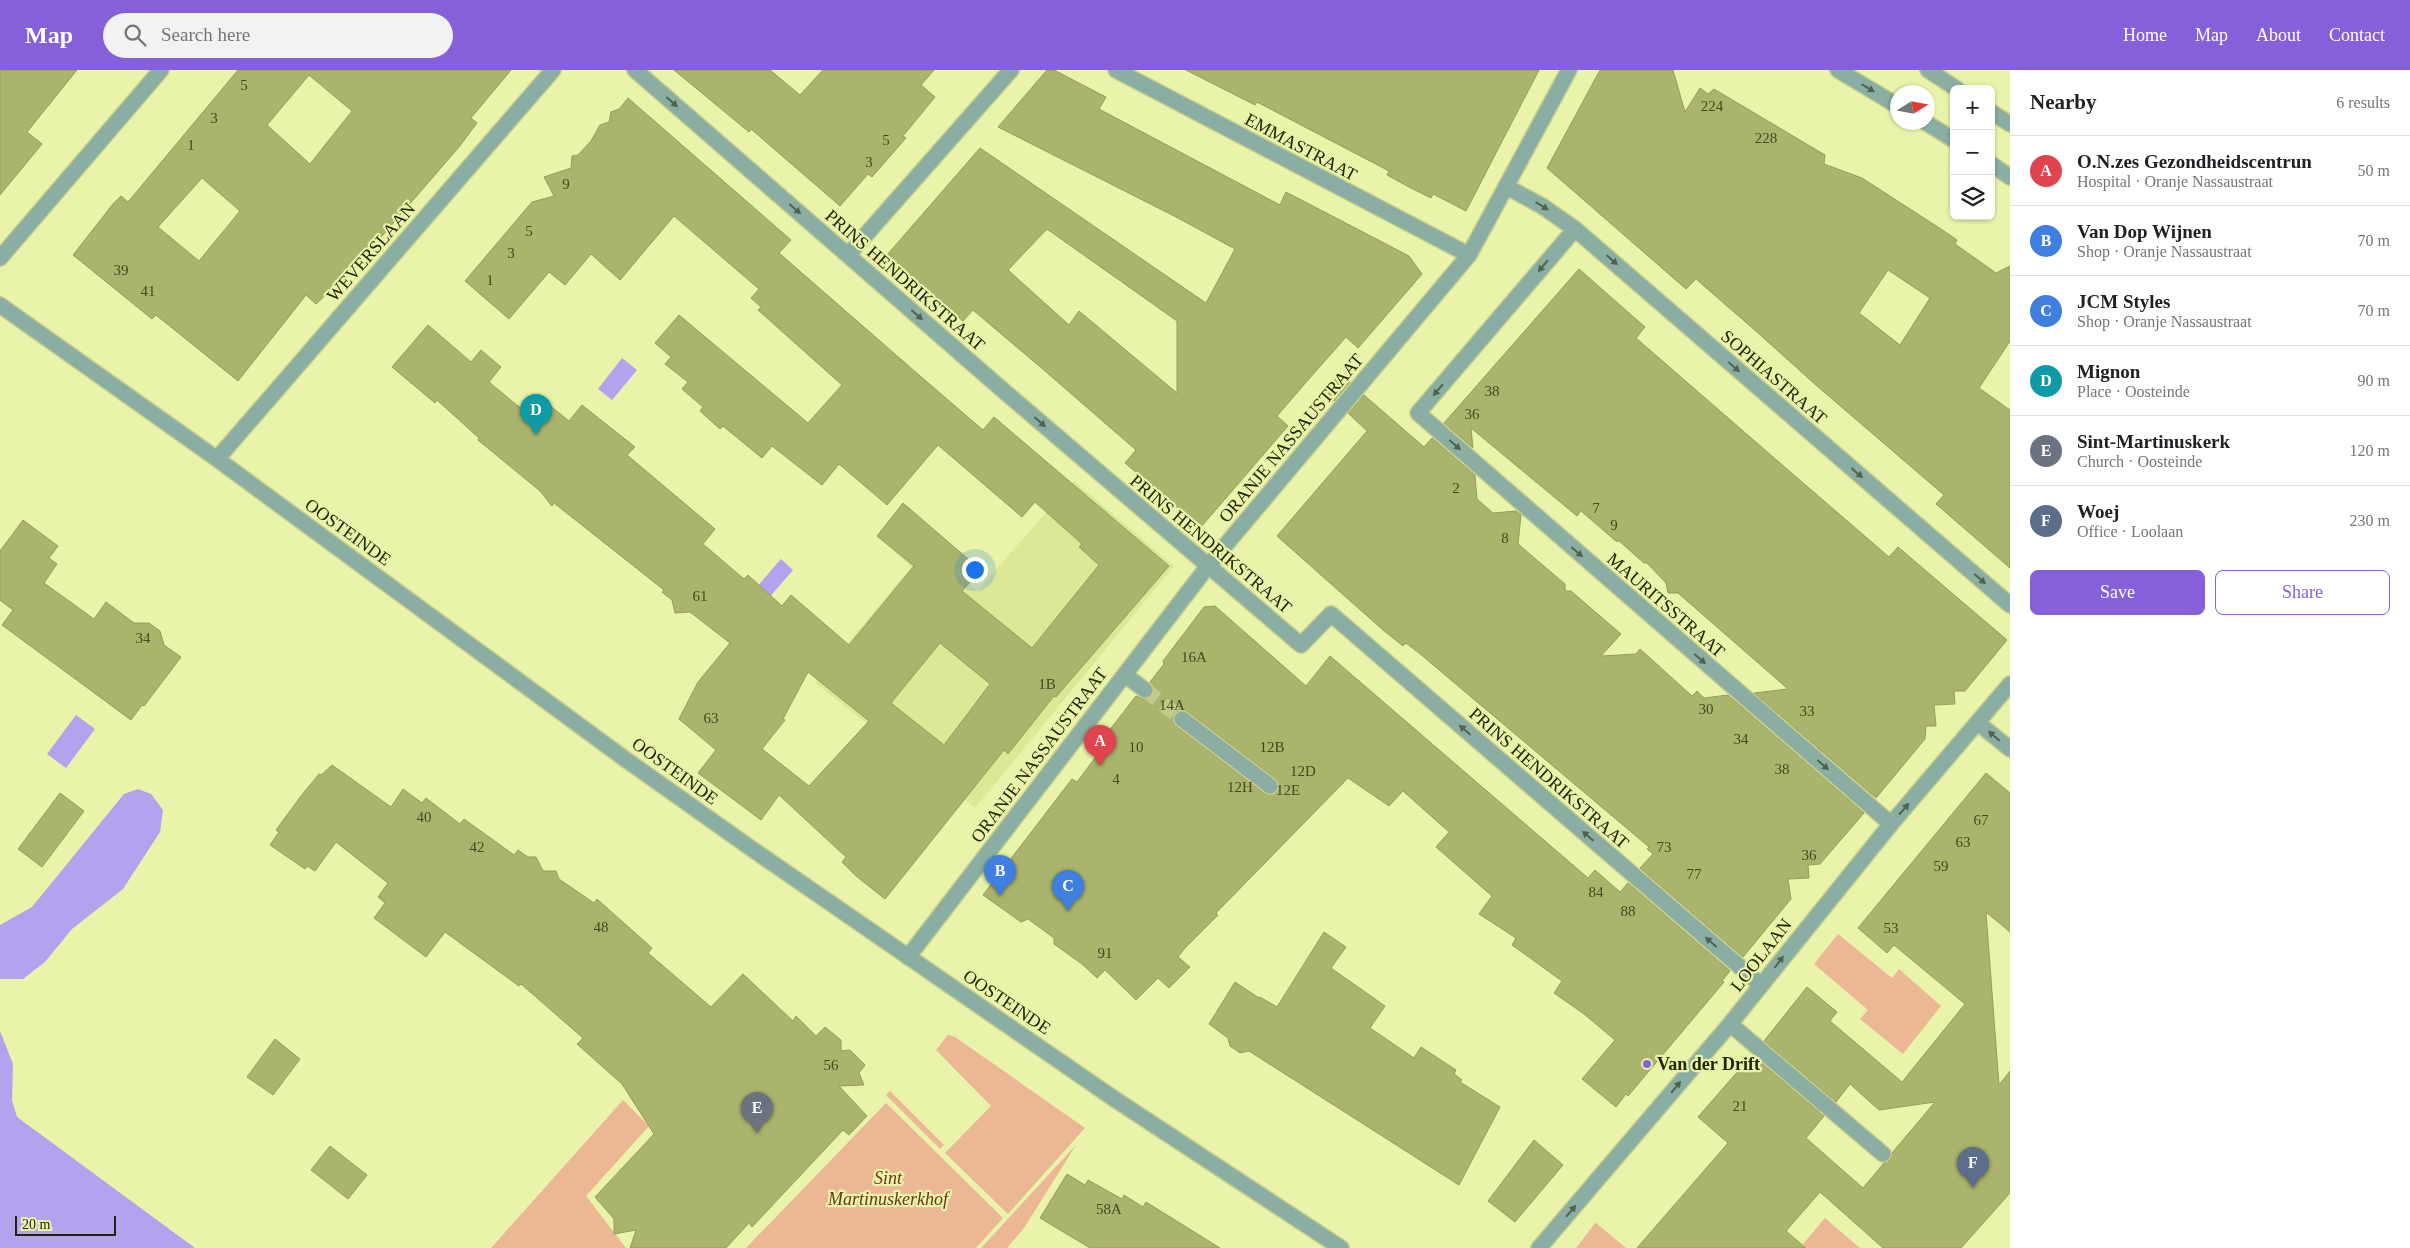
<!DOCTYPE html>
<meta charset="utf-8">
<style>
:root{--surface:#fff;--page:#f2f2f2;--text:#202124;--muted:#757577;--line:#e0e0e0;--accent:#8660da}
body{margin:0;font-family:"Times New Roman",serif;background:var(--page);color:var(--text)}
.controls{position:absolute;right:15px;top:15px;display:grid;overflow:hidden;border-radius:8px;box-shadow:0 1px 4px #0004}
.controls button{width:45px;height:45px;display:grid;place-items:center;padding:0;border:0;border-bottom:1px solid var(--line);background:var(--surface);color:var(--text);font:25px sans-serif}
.compass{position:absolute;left:1890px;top:15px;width:45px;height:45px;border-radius:50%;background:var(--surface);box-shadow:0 1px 4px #0004;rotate:79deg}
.scale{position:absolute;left:15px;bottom:12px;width:101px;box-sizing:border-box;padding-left:5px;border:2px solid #222507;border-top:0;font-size:14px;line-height:18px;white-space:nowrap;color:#222507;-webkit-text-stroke:4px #e9f3a9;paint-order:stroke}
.you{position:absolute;left:974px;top:499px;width:18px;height:18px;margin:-12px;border:4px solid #fff;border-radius:50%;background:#1a73e8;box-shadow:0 0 0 8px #1a73e833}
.badge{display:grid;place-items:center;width:32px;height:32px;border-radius:50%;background:var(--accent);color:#fff;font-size:16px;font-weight:700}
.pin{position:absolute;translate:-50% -41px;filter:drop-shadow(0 1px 2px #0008)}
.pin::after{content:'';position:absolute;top:26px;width:18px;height:15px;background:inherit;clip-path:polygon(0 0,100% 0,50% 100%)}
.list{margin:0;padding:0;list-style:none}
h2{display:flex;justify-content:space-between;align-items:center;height:65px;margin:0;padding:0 20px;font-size:21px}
h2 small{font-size:16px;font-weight:400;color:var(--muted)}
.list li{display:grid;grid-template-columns:32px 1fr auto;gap:15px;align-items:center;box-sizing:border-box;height:70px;padding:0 20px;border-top:1px solid var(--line)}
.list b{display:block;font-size:19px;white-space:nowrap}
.list p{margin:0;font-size:16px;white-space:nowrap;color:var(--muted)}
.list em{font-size:16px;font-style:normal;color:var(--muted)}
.actions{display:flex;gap:10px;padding:15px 20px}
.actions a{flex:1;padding:11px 0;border:1px solid var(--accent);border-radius:8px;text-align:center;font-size:18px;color:var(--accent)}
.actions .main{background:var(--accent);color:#fff}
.icon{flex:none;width:28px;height:28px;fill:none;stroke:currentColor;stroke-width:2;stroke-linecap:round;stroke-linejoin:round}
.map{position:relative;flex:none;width:2010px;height:1178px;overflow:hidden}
header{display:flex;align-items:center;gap:30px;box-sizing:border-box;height:70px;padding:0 25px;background:var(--accent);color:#fff}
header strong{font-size:24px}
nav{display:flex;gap:28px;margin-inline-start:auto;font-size:18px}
.search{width:350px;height:45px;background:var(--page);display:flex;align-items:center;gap:12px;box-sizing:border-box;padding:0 18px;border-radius:28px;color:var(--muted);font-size:19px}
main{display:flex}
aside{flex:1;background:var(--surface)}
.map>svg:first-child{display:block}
</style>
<header>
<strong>Map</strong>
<div class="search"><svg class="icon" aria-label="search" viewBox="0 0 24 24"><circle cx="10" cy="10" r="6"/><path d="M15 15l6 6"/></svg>Search here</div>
<nav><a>Home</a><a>Map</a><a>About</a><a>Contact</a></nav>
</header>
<main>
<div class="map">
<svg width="2010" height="1178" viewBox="0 0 2010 1178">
<rect width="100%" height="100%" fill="#e9f3a9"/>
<path fill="#dde897" d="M1074 411 1174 496 975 738 815 613 911 497 885 473 899 456 977 521Z"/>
<path fill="#ecb795" d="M1838 864 1892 908 1899 899 1941 936 1903 984 1860 949 1868 940 1814 894Z
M948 965 955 967 1085 1058 1008 1144 945 1083 991 1036 936 980Z
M890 1021 944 1075 940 1079 886 1025Z
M623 1030 649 1056 586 1126 626 1178H491Z
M886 1033 1003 1148 976 1178H746Z
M1076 1075 1024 1158 1007 1178H981Z
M1825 1148 1860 1178H1807L1803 1174Z
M1596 1152V1153L1626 1178H1576Z"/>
<path fill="#b4a2ef" d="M622 288 637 300 612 330 598 319Z
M781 489 793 500 768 529 756 518Z
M76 645 95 659 66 698 47 684Z
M138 719 151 724 163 740 160 762 123 819 72 859 45 892 23 909H0V855L32 837 124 724Z
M0 961 13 994 12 1030 17 1047 195 1178H0Z"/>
<path fill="#abb46d" stroke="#959d57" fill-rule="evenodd" d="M0 0H77L27 62 42 74 0 125Z
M238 0H511L471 48 477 53 459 77 332 224 329 222 316 234 306 225 238 311 156 245 152 249 73 185 113 134 121 126 128 132ZM309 5 352 41 310 94 267 55ZM202 108 240 141 199 191 158 157Z
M674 0H770L800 25 823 0H934L921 15 935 27 903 66 906 68 872 107 868 104 840 136 751 59 749 62Z
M1047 0H1054L1106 27 1099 39 1280 135 1286 122 1409 186 1422 204 1358 278 1346 267 1308 310 1277 346 1288 356 1201 457 1125 393 1136 380 1045 301 973 240 963 251 887 185 980 78 1206 233 1235 179 1178 148 998 57ZM1047 159 1177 251V323L1079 241 1069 255 1008 200Z
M1186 0H1539L1466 141 1433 124 1431 128 1409 117 1387 105 1389 101 1257 32 1255 35Z
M1600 0H1673L1685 42 1700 18 1708 24 1714 19 1825 85 1824 94 1862 108 1941 159 1957 170 1955 174 1996 203 2010 196V271L1979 318 2010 340V498L1936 434 1944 425 1817 316 1757 262 1696 209 1686 219 1547 98ZM1888 200 1930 228 1900 275 1859 243Z
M628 28 791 170 779 183 919 305 983 360 994 347 1169 496 1056 627 1054 626 1008 684 1004 680 885 829 856 806 842 792 846 787 779 725 761 750 698 703 716 680 679 649 698 612 730 573 690 542 675 543 672 530 662 522 664 520 554 433 552 436 540 421 478 370 479 368 437 330 435 333 392 297 428 255 471 292 481 280 501 297 489 312 530 346 543 330 569 351 582 335 635 377 627 385 715 459 703 474 744 509 748 505 782 536 791 525 849 575 914 496 877 466 903 433 981 500 962 521 1032 578 1099 495 1079 477 1082 474 1035 432 1022 447 938 375 887 435 839 394 822 415 772 376 762 388 723 356 720 359 700 341 703 337 682 319 688 312 665 294 671 287 655 273 679 245 808 353 842 315 758 240 761 237 751 228 759 219 674 146 620 210 591 184 565 215 549 202 509 249 465 211 532 132 554 126 544 107 571 98 572 86 578 85 591 71 600 55 609 52 611 42 619 39ZM940 573 990 614 944 675 891 633ZM808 602 869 651 809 716 762 679 785 650 783 649Z
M1579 199 1645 257 1636 268 1780 393 1889 487 1898 477 2007 570 1965 621H1954L1955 634 1934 635 1936 656H1926L1925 669 1876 728 1754 623 1788 619 1678 523H1668L1666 513 1647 493H1644L1618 470 1617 472 1581 441 1577 446 1471 358 1473 378 1444 353Z
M1340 304 1350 312 1334 331 1324 322Z
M1364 325 1424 377 1432 368 1475 405 1477 429 1493 443 1516 441 1521 445 1518 474 1565 514V521H1571L1621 564 1601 586 1636 584 1640 579 1692 626 1697 621 1704 628 1728 625 1864 743 1820 794 1808 795 1809 808 1788 809 1791 829 1743 887 1640 798 1653 784 1647 779 1649 777 1419 583 1406 573 1403 576 1383 560 1277 466 1367 361 1348 343Z
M23 450 58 476 49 488 57 494 44 513 94 549 106 532 134 553H149L160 561 164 575 181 587 144 636 142 635 131 650 2 555 13 540 0 530V481Z
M1215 536 1306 616 1330 586 1588 808 1595 800 1620 822 1628 813 1730 901 1722 911 1724 912 1628 1026 1626 1024 1616 1037 1582 1009 1615 970 1584 944 1554 923 1562 911 1512 875 1516 868 1479 844 1492 826 1436 777 1449 762 1403 721 1389 736 1348 708 1216 843 1218 845 1185 878 1178 887 1190 897 1169 918 1158 908 1136 930 1105 900 1097 908 1082 894 1054 874V868L1028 849 1021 852 983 825 1072 709 1077 712 1101 680 1098 675 1136 626 1144 629 1152 626 1154 621 1150 612 1164 594 1163 591 1204 537ZM1179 640 1188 642 1276 709 1279 717 1277 722 1269 725 1264 723 1176 656 1173 647Z
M332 695 391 737 403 719 422 733 426 728 460 754 464 749 514 785 518 780 528 787H536L543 801H556L559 809 594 833 597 829 652 878 648 883 711 937 743 904 793 951 796 946 816 966 825 957 841 970V981L850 980 865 995 859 1003 864 1015 839 1016 867 1046 849 1065 843 1060 752 1157 749 1153 726 1178H630L636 1160 614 1164V1149L595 1127 654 1064 622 1014 577 974 583 968 521 914 519 916 445 862 426 887 374 848 385 833 378 827 388 813 336 772 315 801 307 796 305 799 270 775 279 762 276 760 301 726 319 704 321 705Z
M1986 703 2010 723V862L1986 842 1999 1015 2010 1001V1123L1961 1178H1883L1820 1122 1786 1161 1806 1178H1637L1728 1073 1698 1047 1752 985 1824 1046 1806 1068 1863 1118 1884 1093 1890 1090 1892 1083 1935 1032 1879 1040 1850 1014 1836 1032 1764 971 1807 917 1837 942 1830 951 1902 1012 1965 934 1894 875 1887 883 1858 858Z
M60 723 84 741 42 797 18 779Z
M1324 862 1346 877 1331 898 1385 936 1370 958 1414 988 1421 977 1456 1000 1454 1004 1462 1010 1460 1012 1500 1037 1459 1115 1249 981 1240 983 1230 976 1228 968 1209 954 1235 912 1259 928 1260 927 1277 937Z
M275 969 300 989 273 1025 247 1007Z
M1534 1070 1563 1095 1515 1152 1488 1131Z
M330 1076 367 1105 348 1129 311 1100Z
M1067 1104 1085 1115 1088 1110 1122 1129 1124 1125 1143 1137 1146 1132 1220 1178H1090L1040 1148Z"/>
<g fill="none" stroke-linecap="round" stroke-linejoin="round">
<path stroke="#c1ca89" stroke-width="15" stroke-dasharray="15 8" stroke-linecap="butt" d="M1145 620 1182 649"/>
<g stroke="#c5ce8c" stroke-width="18">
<path id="minor" d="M635 0 1005 322 1301 575 1331 544 1761 915
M1116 0 1469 185
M1838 0 1898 36
M1928 0 1957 19
M1991 42 2010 54
M1925 52 1954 70
M1991 94 2010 107
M1507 117 1542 136 1575 159 2010 535
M1575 159 1418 343 1891 754
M848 185 1011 0
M0 188 161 0
M0 235 217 389 625 689 752 779 1113 1028 1341 1178
M217 389 553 0
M1125 605 1145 620
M1182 649 1270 716
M1978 653 2010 679
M908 887 1208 496 1469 185 1569 0
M1730 954 1883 1084
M1539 1178 1730 954 1891 754 2010 614"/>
</g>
<use href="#minor" stroke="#8aaea3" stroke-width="15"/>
</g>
<defs><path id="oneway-solid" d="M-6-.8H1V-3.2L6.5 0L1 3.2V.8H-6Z" transform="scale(1.25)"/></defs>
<g fill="#51634d">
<use href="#oneway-solid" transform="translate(1868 18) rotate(31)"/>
<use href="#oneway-solid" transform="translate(672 32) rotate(41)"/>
<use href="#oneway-solid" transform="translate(1542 136) rotate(31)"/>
<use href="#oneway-solid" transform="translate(795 139) rotate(41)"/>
<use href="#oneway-solid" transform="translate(1612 190) rotate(41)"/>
<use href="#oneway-solid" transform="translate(1543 196) rotate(130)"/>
<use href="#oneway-solid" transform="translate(917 245) rotate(41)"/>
<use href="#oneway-solid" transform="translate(1734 297) rotate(41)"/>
<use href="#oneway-solid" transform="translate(1438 320) rotate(130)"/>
<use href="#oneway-solid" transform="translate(1040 352) rotate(41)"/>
<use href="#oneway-solid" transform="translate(1455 375) rotate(41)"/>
<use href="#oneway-solid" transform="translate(1857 403) rotate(41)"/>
<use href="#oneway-solid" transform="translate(1577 482) rotate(41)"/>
<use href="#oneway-solid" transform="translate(1980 509) rotate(41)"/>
<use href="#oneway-solid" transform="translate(1700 589) rotate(41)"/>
<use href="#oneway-solid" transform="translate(1465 660) rotate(-139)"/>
<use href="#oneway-solid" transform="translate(1994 666) rotate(-140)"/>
<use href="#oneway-solid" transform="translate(1823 695) rotate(41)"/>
<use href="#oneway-solid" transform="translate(1904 739) rotate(-49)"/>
<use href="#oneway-solid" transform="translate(1588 766) rotate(-139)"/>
<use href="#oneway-solid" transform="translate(1711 872) rotate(-139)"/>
<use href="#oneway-solid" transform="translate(1779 892) rotate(-53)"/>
<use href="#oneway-solid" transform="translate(1676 1017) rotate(-50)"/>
<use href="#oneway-solid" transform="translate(1571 1141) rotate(-50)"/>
</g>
<circle fill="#8660da" stroke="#e9f3a9" stroke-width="2" cx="1647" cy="994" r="5"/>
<g text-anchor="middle" stroke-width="4.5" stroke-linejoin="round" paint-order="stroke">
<g font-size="15" fill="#444920">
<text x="244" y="20">5</text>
<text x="1712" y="41">224</text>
<text x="214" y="53">3</text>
<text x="1766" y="73">228</text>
<text x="886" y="75">5</text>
<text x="191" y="80">1</text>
<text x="869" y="97">3</text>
<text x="566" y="119">9</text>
<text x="529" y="166">5</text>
<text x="511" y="188">3</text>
<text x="121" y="205">39</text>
<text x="490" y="215">1</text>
<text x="148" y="226">41</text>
<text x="1492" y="326">38</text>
<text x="1472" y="349">36</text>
<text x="1456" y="423">2</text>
<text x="1596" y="443">7</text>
<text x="1614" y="460">9</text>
<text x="1505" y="473">8</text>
<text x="700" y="531">61</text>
<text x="143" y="573">34</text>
<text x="1194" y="592">16A</text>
<text x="1047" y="619">1B</text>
<text x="1172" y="640">14A</text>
<text x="1706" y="644">30</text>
<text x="1807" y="646">33</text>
<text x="711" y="653">63</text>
<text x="1741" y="674">34</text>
<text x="1136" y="682">10</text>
<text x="1272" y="682">12B</text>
<text x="1782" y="704">38</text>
<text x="1303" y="706">12D</text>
<text x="1116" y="714">4</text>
<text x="1240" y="722">12H</text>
<text x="1288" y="725">12E</text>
<text x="424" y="752">40</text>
<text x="1981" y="755">67</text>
<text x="1963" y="777">63</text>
<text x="477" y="782">42</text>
<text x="1664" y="782">73</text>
<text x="1809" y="790">36</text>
<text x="1941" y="801">59</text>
<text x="1694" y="809">77</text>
<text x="1596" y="827">84</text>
<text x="1628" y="846">88</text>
<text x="601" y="862">48</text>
<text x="1891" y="863">53</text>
<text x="1105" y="888">91</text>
<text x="831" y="1000">56</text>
<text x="1740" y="1041">21</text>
<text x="1109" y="1144">58A</text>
</g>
<g font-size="18" fill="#222507" stroke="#e9f3a9">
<text transform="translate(1301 77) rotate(28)" y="6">EMMASTRAAT</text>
<text transform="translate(371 182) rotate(-49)" y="6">WEVERSLAAN</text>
<text transform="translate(905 210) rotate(41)" y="6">PRINS HENDRIKSTRAAT</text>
<text transform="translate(1774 307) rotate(41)" y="6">SOPHIASTRAAT</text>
<text transform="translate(1291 368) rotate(-50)" y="6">ORANJE NASSAUSTRAAT</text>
<text transform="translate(348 462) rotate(36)" y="6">OOSTEINDE</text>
<text transform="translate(1211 474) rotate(40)" y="6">PRINS HENDRIKSTRAAT</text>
<text transform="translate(1666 535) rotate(41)" y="6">MAURITSSTRAAT</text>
<text transform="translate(1039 685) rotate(-53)" y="6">ORANJE NASSAUSTRAAT</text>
<text transform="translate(675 701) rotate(36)" y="6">OOSTEINDE</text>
<text transform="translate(1549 708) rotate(41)" y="6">PRINS HENDRIKSTRAAT</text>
<text transform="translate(1761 885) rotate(-52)" y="6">LOOLAAN</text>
<text transform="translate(1007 932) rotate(34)" y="6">OOSTEINDE</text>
</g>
<g font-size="18" font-weight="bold" fill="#222507" stroke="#e9f3a9" text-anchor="start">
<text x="1657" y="1000">Van der Drift</text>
</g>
<g font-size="18" font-style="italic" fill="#6a3914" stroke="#e9f3a9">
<text x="888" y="1114">Sint<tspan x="888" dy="21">Martinuskerkhof</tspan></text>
</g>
</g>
</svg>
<div class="controls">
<button>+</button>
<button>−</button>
<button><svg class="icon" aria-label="layers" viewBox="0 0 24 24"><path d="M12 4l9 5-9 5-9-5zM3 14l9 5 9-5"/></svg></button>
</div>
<svg class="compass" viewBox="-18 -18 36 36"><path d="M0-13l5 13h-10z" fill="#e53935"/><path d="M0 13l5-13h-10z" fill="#757577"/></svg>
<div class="scale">20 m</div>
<div class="you"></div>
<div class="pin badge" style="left:1100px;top:696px;background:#e0444e">A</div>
<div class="pin badge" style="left:1000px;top:826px;background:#3f7fe0">B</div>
<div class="pin badge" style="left:1068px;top:841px;background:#3f7fe0">C</div>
<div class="pin badge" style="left:536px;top:365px;background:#0f9aa8">D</div>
<div class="pin badge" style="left:757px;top:1063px;background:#6b7280">E</div>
<div class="pin badge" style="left:1973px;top:1118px;background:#5c6f8a">F</div>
</div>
<aside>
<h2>Nearby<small>6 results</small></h2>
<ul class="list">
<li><span class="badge" style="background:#e0444e">A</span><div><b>O.N.zes Gezondheidscentrun</b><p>Hospital · Oranje Nassaustraat</p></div><em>50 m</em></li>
<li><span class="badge" style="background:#3f7fe0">B</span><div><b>Van Dop Wijnen</b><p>Shop · Oranje Nassaustraat</p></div><em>70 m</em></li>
<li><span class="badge" style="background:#3f7fe0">C</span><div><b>JCM Styles</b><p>Shop · Oranje Nassaustraat</p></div><em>70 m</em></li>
<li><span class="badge" style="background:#0f9aa8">D</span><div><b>Mignon</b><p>Place · Oosteinde</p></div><em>90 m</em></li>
<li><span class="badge" style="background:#6b7280">E</span><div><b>Sint-Martinuskerk</b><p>Church · Oosteinde</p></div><em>120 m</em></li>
<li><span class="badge" style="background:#5c6f8a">F</span><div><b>Woej</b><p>Office · Loolaan</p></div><em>230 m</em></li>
</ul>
<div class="actions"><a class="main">Save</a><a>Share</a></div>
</aside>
</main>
